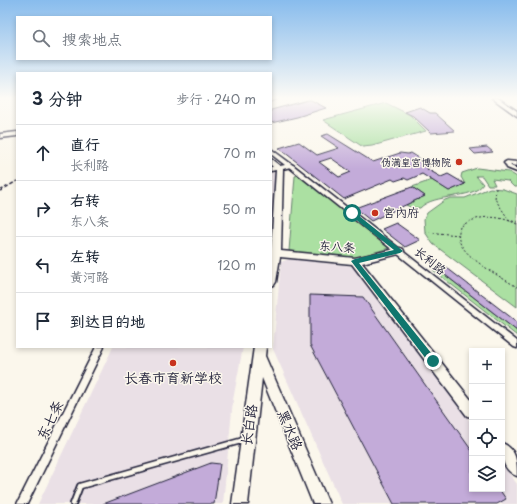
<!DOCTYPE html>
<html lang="zh">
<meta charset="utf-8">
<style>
:root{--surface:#fff;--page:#f6f6f7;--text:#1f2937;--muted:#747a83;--line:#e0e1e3}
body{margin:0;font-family:"Playpen Sans","LXGW WenKai TC",sans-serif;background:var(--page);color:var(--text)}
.controls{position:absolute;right:12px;bottom:12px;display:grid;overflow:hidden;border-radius:0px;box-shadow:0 2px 6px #0003}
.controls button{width:36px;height:36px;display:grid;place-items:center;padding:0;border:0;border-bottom:1px solid var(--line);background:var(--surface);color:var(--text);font:20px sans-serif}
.stop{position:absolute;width:12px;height:12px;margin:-9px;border:3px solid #0f766e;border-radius:50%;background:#fff}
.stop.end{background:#0f766e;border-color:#fff;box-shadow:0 1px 4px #0008}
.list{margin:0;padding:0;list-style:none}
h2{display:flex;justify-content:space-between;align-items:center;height:52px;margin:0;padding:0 16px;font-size:17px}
h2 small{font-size:13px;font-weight:400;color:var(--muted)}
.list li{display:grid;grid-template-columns:26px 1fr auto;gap:12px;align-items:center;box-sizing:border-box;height:56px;padding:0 16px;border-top:1px solid var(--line)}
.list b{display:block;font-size:15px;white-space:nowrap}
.list p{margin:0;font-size:13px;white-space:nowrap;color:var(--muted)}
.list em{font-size:13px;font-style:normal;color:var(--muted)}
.icon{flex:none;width:22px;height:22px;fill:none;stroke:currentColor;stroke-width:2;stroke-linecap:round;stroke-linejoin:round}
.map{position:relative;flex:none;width:517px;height:504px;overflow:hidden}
.search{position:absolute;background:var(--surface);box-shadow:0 2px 6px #0003;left:16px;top:16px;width:256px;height:44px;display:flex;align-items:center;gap:10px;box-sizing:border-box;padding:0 14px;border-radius:0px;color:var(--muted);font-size:15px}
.panel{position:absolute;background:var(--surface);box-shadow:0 2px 6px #0003;left:16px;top:72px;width:256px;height:276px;border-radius:0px}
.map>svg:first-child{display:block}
</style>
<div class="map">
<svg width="517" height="504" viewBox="0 0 517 504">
<rect width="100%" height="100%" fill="#fbf7ec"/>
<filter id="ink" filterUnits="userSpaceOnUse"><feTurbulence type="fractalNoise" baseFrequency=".025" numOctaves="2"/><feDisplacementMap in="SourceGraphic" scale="8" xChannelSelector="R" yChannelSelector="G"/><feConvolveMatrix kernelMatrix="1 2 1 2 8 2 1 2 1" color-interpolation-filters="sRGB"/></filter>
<g filter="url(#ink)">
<path fill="#eae0e6" d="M271 172 275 173V251H271Z
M289 259 353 266 472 424V489H502V464L517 484V504H342L273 349 281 262Z
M113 347H243L233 400 223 504H38Z"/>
<path fill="#abe0a2" stroke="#66816e" d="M386 103 410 115 426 131 372 146 363 147 323 120Z
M477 168 509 172 517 177V187H514L508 181 492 179 495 185H488L482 176H476L483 184C473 200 434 193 420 208H412L406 205 425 196 412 187 432 180 449 191 465 184 461 177 462 173Z
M299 175 389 248 355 258 294 253 289 251 295 176Z
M490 188 503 189 517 194V307L433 244 425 232 424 219 427 213 445 200 451 198H465Z
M436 268 517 331V336L433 270Z"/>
<path fill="#c3abd9" stroke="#22223b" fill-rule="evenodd" d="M308 100H311L326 108 297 117 271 123V110Z
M420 107 430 113H435L455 131 431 133 413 116 405 112Z
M328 134 373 162 400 153 408 154 411 153 430 165 427 169 441 177 448 174 465 184 449 191 422 174 408 180 404 178 395 181 392 179 344 199 279 148 299 142 317 155 339 148 321 136ZM331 158 351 172 339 177 319 162Z
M487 147 493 152 475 154 470 149Z
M412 187 425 196 371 221 355 208Z
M396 223 420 240 405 247 382 229Z
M447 268 517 322V331L440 271Z
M310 295 363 297 472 451V489H499L506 499 497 504H394L310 345Z
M211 463 220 464 214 504H103Z"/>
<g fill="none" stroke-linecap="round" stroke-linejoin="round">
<g stroke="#22223b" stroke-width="8">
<path id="lane" d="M73 504 80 486 244 440"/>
</g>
<g stroke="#22223b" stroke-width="3">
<path id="street" d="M505 162H509L511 166 517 169V172L507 168 505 163Z
M289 165H293L517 341V348L514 347 289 167Z
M96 347H104L27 504H17Z"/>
</g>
<g stroke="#22223b" stroke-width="3">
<path id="secondary" d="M271 98H277L271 101Z
M492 98H498L517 111V116Z
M17 132V136L0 138V134Z
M271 149 294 166 283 169 281 251 355 258 400 248 403 249 404 251 403 253 362 263 472 401V417L467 416 352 264 280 257 276 282 274 285 271 286V250L276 170 271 171V167H273L271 165V159L280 166 285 165 271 154Z
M507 161 517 162V166L505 164 504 163Z
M254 347H266L265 356 329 504H313L262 378 248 504H232Z
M502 443C517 449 517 462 517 476 502 470 502 457 502 443Z"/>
</g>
<path stroke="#22223b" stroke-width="1" stroke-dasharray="2 2" stroke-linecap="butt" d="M496 188 495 199 511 223
M512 221 517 222
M517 224C498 215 478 214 460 227 459 231 458 236 459 240 464 258 501 277 517 287
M425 232 460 235"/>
<use href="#lane" stroke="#fbf7ec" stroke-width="4.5"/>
<use href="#street" fill="#fbf7ec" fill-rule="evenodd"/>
<use href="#secondary" fill="#fbf7ec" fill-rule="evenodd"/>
<path stroke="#22223b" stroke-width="1.5" stroke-dasharray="4 2" stroke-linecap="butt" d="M0 191 17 181"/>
</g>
</g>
<linearGradient id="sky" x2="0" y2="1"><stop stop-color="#88bced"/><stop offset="0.58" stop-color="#fdfbf6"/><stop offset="1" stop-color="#fdfbf6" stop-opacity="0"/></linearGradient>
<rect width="517" height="169" fill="url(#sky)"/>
<path fill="#0f766e" d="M349 212H354L403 251 400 253 359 263 436 359 437 361 436 364H430L351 261 355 259 394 250 349 214Z"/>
<g fill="#c8321e" stroke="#fbf7ec" stroke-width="1.5">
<circle cx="459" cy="162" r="4"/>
<circle cx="375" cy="213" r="4"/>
<circle cx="173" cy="363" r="4"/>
</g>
<g text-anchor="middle" stroke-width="3" stroke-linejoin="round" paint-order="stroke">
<g font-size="10" fill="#22223b" stroke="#fbf7ec" text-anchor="end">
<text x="451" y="166">伪满皇宫博物院</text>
</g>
<g font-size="12" fill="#22223b" stroke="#fbf7ec" text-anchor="start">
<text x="383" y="217">宫内府</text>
</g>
<g font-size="12" fill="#22223b" stroke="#fbf7ec">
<text transform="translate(337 247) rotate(4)" y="4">东八条</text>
<text transform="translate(430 261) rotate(39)" y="4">长利路</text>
</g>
<g font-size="14" fill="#22223b" stroke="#fbf7ec">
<text x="173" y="383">长春市育新学校</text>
</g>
<g font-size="14" fill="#22223b" stroke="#fbf7ec">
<text transform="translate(50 420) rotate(-64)" y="5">东七条</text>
<text transform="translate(249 425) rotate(-82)" y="5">长白路</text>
<text transform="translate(290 430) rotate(67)" y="5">黑水路</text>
</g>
</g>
</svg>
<div class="controls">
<button>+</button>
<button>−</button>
<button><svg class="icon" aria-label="locate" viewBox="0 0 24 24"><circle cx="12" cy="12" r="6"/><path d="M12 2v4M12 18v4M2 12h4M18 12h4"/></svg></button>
<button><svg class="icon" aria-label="layers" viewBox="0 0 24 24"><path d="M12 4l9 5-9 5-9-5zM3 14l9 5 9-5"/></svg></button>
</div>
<div class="stop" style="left:352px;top:213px"></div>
<div class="stop end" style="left:433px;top:361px"></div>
<div class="search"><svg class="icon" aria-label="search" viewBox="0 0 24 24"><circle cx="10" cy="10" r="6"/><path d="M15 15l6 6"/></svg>搜索地点</div>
<section class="panel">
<h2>3 分钟<small>步行 · 240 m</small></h2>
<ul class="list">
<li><svg class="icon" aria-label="ahead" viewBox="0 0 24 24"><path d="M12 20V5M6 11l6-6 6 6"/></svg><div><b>直行</b><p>长利路</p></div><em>70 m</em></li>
<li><svg class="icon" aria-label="right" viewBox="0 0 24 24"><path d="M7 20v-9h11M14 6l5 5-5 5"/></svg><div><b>右转</b><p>东八条</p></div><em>50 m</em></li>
<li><svg class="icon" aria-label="left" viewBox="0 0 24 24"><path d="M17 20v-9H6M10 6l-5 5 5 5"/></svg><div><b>左转</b><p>黄河路</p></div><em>120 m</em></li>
<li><svg class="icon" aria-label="arrive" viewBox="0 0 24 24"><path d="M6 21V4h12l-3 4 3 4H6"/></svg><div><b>到达目的地</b></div></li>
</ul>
</section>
</div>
